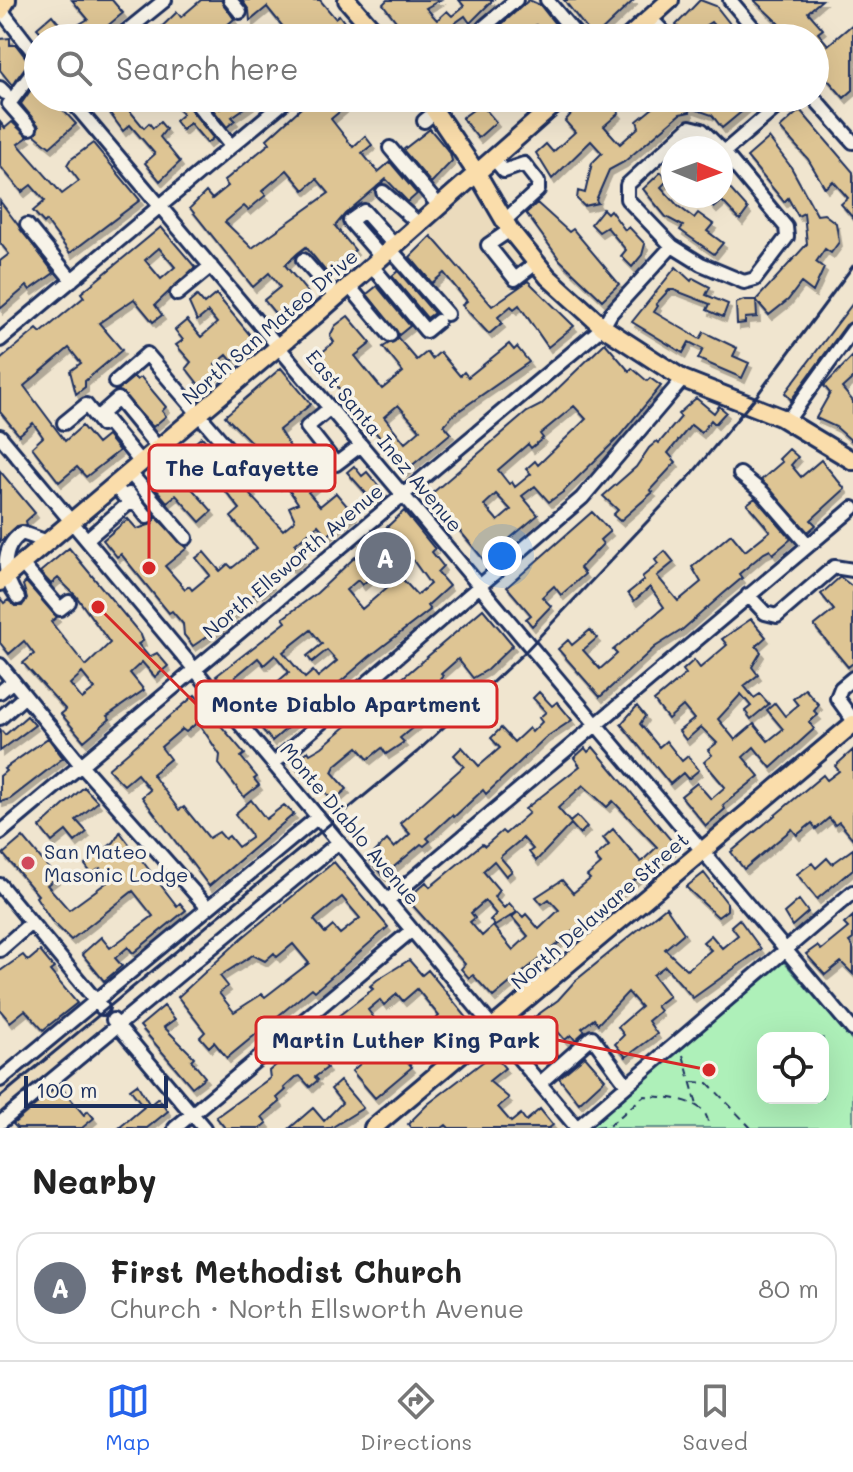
<!DOCTYPE html>
<meta charset="utf-8">
<style>
:root{--surface:#fff;--page:#f2f2f2;--text:#222;--muted:#767676;--line:#e0e0e0;--accent:#2563eb}
body{margin:0;font-family:Mali,sans-serif;background:var(--page);color:var(--text)}
.controls{position:absolute;right:24px;bottom:24px;display:grid;overflow:hidden;border-radius:16px;box-shadow:0 8px 32px #0002}
.controls button{width:72px;height:72px;display:grid;place-items:center;padding:0;border:0;border-bottom:2px solid var(--line);background:var(--surface);color:var(--text);font:40px sans-serif}
.compass{position:absolute;left:661px;top:136px;width:72px;height:72px;border-radius:50%;background:var(--surface);box-shadow:0 8px 32px #0002;rotate:91deg}
.scale{position:absolute;left:24px;bottom:20px;width:144px;box-sizing:border-box;padding-left:8px;border:4px solid #1b2f5e;border-top:0;font-size:22px;line-height:28px;white-space:nowrap;color:#1b2f5e;-webkit-text-stroke:6px #f7f3e8;paint-order:stroke}
.you{position:absolute;left:502px;top:556px;width:28px;height:28px;margin:-20px;border:6px solid #fff;border-radius:50%;background:#1a73e8;box-shadow:0 0 0 12px #1a73e833}
.badge{display:grid;place-items:center;width:52px;height:52px;border-radius:50%;background:var(--accent);color:#fff;font-size:26px;font-weight:700}
.pin{position:absolute;translate:-50% -50%;border:4px solid #fff;box-shadow:0 2px 8px #0006}
.list{margin:0;padding:0;list-style:none}
h2{display:flex;justify-content:space-between;align-items:center;height:104px;margin:0;padding:0 32px;font-size:34px}
h2 small{font-size:26px;font-weight:400;color:var(--muted)}
.list li{display:grid;grid-template-columns:52px 1fr auto;gap:24px;align-items:center;box-sizing:border-box;height:112px;margin:0 16px 16px;padding:0 16px;border:2px solid var(--line);border-radius:24px}
.list b{display:block;font-size:30px;white-space:nowrap}
.list p{margin:0;font-size:26px;white-space:nowrap;color:var(--muted)}
.list em{font-size:26px;font-style:normal;color:var(--muted)}
.icon{flex:none;width:44px;height:44px;fill:none;stroke:currentColor;stroke-width:2;stroke-linecap:round;stroke-linejoin:round}
.map{position:relative;flex:none;width:853px;height:1128px;overflow:hidden}
.search{position:absolute;background:var(--surface);box-shadow:0 8px 32px #0002;left:24px;right:24px;top:24px;height:88px;display:flex;align-items:center;gap:20px;box-sizing:border-box;padding:0 28px;border-radius:44px;color:var(--muted);font-size:30px}
.sheet{height:232px;background:var(--surface)}
nav{display:flex;justify-content:space-around;align-items:center;box-sizing:border-box;height:112px;border-top:2px solid var(--line);background:var(--surface);font-size:22px;color:var(--muted)}
nav a{display:grid;justify-items:center;gap:4px}
nav .on{color:var(--accent)}
.map>svg:first-child{display:block}
</style>
<div class="map">
<svg width="853" height="1128" viewBox="0 0 853 1128">
<defs>
<filter id="shadow"><feDropShadow dx="3" dy="5" stdDeviation="0" flood-color="#0004"/></filter>
</defs>
<rect width="100%" height="100%" fill="#f0e5cf"/>
<filter id="ink" filterUnits="userSpaceOnUse"><feTurbulence type="fractalNoise" baseFrequency=".0125" numOctaves="2"/><feDisplacementMap in="SourceGraphic" scale="16" xChannelSelector="R" yChannelSelector="G"/><feConvolveMatrix kernelMatrix="1 2 1 2 8 2 1 2 1" color-interpolation-filters="sRGB"/></filter>
<g filter="url(#ink)">
<path fill="#ebdbbd" d="M474 190 531 273 492 306 427 230Z
M90 1008 107 1028 0 1116V1082Z"/>
<path fill="#aef0b9" stroke="#64908c" stroke-width="2" fill-rule="evenodd" d="M784 962 853 1041V1128H586ZM763 1038H823V1098H763Z"/>
<path fill="#dec594" stroke="#1b2f5e" stroke-width="2" fill-rule="evenodd" filter="url(#shadow)" d="M72 0H112L123 13 93 38H46L37 28 52 15 66 32 88 19Z
M201 0H221L234 19 219 32 225 38H150L177 12 181 17Z
M242 0H320L335 18 339 15 347 26 333 38 316 27 302 38H292L267 7 250 21 249 10Z
M387 0H440L426 8 437 20 447 11 452 16 464 6 459 0H493L470 23 465 16 434 38H409L383 4Z
M529 0 540 5 566 38H546L536 25 517 38H486Z
M564 0H634L594 38Z
M700 0 716 6 741 38H725L711 22 687 37 676 25Z
M754 0H822L808 12 823 29 818 33 828 45 853 24V90L844 98 815 65V38L809 33 794 38Z
M10 38V45H16L29 62 12 85 0 70V39Z
M37 81 38 98H52L76 124 50 147 35 135 39 126 21 104Z
M99 98H133L125 105 144 128 149 123 153 128 160 122 166 129 160 137 180 162 160 181 145 163 155 154 130 125 123 131Z
M176 98H190V109L213 138 207 143 190 123 182 130 175 121 183 114 172 101Z
M204 98H210L220 109 235 98H259L232 117 235 120 227 127Z
M312 98 321 107 331 98H347L351 102 331 119 353 147 365 136 372 145 362 153 378 172 390 162 417 194 408 202 386 179 345 214 335 226 355 250 327 273 306 247 298 253 285 265 308 293 278 317 264 300 280 287 269 273 253 287 190 208 206 192 212 199 228 186 224 181 270 143 267 139ZM287 170 304 190 317 179 329 193 252 248 225 222 244 206 248 210 266 195 262 191Z
M585 98H606L619 113 604 126 620 144 639 127 637 121 665 98H715L729 109 742 98H758L722 128 712 115 689 107 690 112 680 114 624 162 609 170 596 200 598 203 584 206 577 199 578 191 585 193 592 163 602 153 591 141 552 179 536 153 546 144 553 152 575 132 565 121Z
M481 104 496 122 478 138 462 118Z
M800 110 853 172V218L841 204 848 198 833 181 825 188 808 159 780 128Z
M0 122 5 128 12 122 28 137 18 144 62 194 79 181 67 165 70 160 93 143 140 200 70 253 46 221 44 223 33 211 45 201 31 185 22 192 0 166Z
M430 129 450 153 452 161 431 183 403 150Z
M769 138 791 167 817 215 824 214 836 223 839 242 831 253 825 249 816 262 824 268 813 292 801 283 788 300 769 315 756 300 807 244 804 213 798 216 788 198 784 202 747 157Z
M661 172 668 180 661 187 678 206 694 218 698 213 713 224 707 231 723 243 714 254 680 230 683 226 666 217 643 189Z
M721 179 748 209 740 220 722 201 714 208 703 196H721Z
M0 201 54 273 30 290 27 286 0 309V261L9 254 0 243Z
M537 203 569 232 573 229 619 284 602 300 560 260 526 213Z
M603 209 607 213 610 210 625 230 629 227 645 244 642 255 632 267 621 256 626 250 607 227 599 232 591 224Z
M161 227 195 267 155 305 162 315 153 322 134 299 99 323 122 350 85 381V387L76 394 70 371 81 363 69 348 24 386 65 441 82 426 97 444 107 436 119 451 86 477 77 467 59 482 32 447 43 437 33 423 19 435 0 412V360L37 329 41 333 84 297 81 293ZM159 248 175 267 161 279 145 260Z
M431 236 492 306 528 281 574 326 548 347 519 305 514 309 511 306 498 317 502 323 489 334 462 305 467 301 444 273 432 283 410 257Z
M676 267 691 281 693 278 710 287 706 295 728 304 723 317 707 310 710 304 674 290H669L656 304 658 306 654 312 700 339 704 332 737 348 733 356 749 363 742 378 698 359 703 349 689 342 683 353 632 322Z
M398 271 434 313 427 318 392 276Z
M377 286 410 326 399 335 367 294Z
M216 294 255 341 232 361 227 355 215 365 220 371 200 386 186 368 191 362 176 345 183 340 175 330 187 320 201 337 217 323 208 312 197 321 189 303 197 296 204 304Z
M744 300H756L757 317 745 318V323L737 324 736 303Z
M853 303V321L846 325 791 400 785 393Z
M348 316 371 343 355 356 382 389 403 372 383 347 398 338 417 360 427 352 432 359 440 352 460 376 464 372 468 377 509 344 514 350 517 347 529 362 453 415 444 425 451 433 404 472 390 455 393 453 321 367 319 369 312 361 334 342 330 336 335 326ZM398 405 420 430 405 443 384 417Z
M605 343 629 371 632 368 647 381 650 378 661 386 617 439 563 492 549 502 535 486 522 496 538 515 484 560 430 495 527 412 541 405ZM574 406 586 419 538 465 535 461 526 469 531 474 515 487 512 482 509 484 498 470 528 444 531 448 543 438 540 434ZM496 494 511 510 498 521 484 505Z
M853 356V378L842 388 853 401V442L836 427 816 418 830 393 824 386Z
M281 368 311 404 279 430 307 473 314 467 323 479 308 492 320 506 336 493 354 514 327 536 318 525 295 544 302 558 291 568 287 562 267 579 271 584 260 593 258 590 221 627 193 646 184 635 183 624 172 611 169 613 121 554 117 557 103 540 128 519 137 529 152 524 156 517 187 548 165 566 185 589 189 586 192 590 210 575 196 558 204 552 220 571 228 564 232 568 257 548 231 517 240 509 190 447 202 437 228 467 238 459 254 445 225 416ZM268 473 278 485 283 481 298 503 289 507 295 520 283 530 250 495 253 492 249 488Z
M134 377 137 380 141 377 166 407 162 411 166 416 153 427 118 390Z
M696 398 714 413 719 406 726 412 715 424 711 420 701 433 691 425 668 453 676 462 650 490 653 492 620 521 613 515 618 510 603 496 636 467 649 448 657 441 659 443 681 417 678 414Z
M789 449 798 457 791 465 801 477 821 460 845 489 811 520 816 525 808 532 761 480 782 462 779 459Z
M170 464 212 511 200 522 176 495 167 502 151 483Z
M354 466 362 476 367 472 383 491 372 500 347 472Z
M0 471 35 513 26 521 27 525 17 526 0 542Z
M755 498 791 539 773 554 770 550 764 553 739 574 742 578 723 594 682 630 655 647 600 697 558 649 568 640 572 645 590 630 597 638 583 650 600 669 617 654 613 650 664 607 650 587 634 601 628 593 644 580 642 577 658 564 655 560 665 551 674 562 657 576 678 601 701 582 692 567 731 534 745 551 770 531 747 504Z
M404 511 435 549 432 552 443 566 437 572 449 586 427 606 430 610 369 657 272 741 257 723 264 717 252 702 259 697 270 711 288 696 276 683 289 672 275 655 264 665 258 658 235 677 253 699 247 705 216 676 286 622 283 618 317 593ZM405 549 430 584 417 595 388 563ZM378 571 390 585 362 609 346 590 358 580 362 585ZM311 630 322 644 307 656 312 662 327 650 337 661 318 677 313 671 305 678 283 652Z
M592 512 610 531 600 540 603 544 580 568 585 574 561 595 554 586 542 597 551 606 532 626 526 619 531 615 507 587Z
M69 548 141 635 143 641 138 644 149 657 157 653 168 666 155 677 142 662 130 673 144 690 107 716 110 719 84 741 61 714 66 710 23 663 34 654 24 641 9 654 0 643V598L4 603 8 600 15 606H22L27 598 23 585 26 582 57 617 51 622 86 666 110 643 76 596 58 578 51 584 40 572ZM82 673 95 689 82 699 70 684Z
M840 577 853 587V663L848 667 814 626 834 610 821 594Z
M483 609 513 645 487 670 473 678 458 659 441 674 443 676 432 689 426 694 424 690 404 707 417 724 400 738 404 742 386 754 382 748 368 759 358 747 335 766 332 772 347 789 333 801 307 769 301 774 293 764 308 751 310 754 322 747Z
M751 619 766 637 756 646 761 652 752 667 758 675 744 686 754 698 760 694 769 704 751 719 745 711 751 706 741 694 718 719 735 740 754 724 768 741 783 729 767 710 775 703 785 716 798 705 793 699 805 689 819 705 814 711 818 715 809 722 814 729 771 768 754 747 743 757 759 776 723 805 725 809 706 826 681 796 697 783 711 799 725 787 704 762 712 755 708 750 717 743 701 727 686 740 679 731 694 719 683 706 668 719 654 701 686 674 683 670 694 660 700 668 727 645 722 639Z
M539 692 552 706 557 702 572 720 545 738 486 794 483 790 454 817 452 815 427 838 430 841 424 846 421 844 383 876 368 859 387 840 394 848 410 834 400 823 464 766 454 755 462 747 479 766 500 748 491 738 501 728 514 742 529 728 532 732 542 722 539 718 546 712 533 698Z
M195 695 245 754 241 757 257 777 254 779 259 785 244 797 219 764 220 755 198 722 186 732 182 729 161 747 170 759 152 774 179 810 184 807 209 838 219 832 225 839 229 836 238 847 251 838 250 833 235 814 251 800 266 819 284 805 294 814 209 886 142 797 150 790 137 774 124 785 108 769Z
M637 706 645 716 640 724 659 747 666 741 682 761 688 756 699 770 688 779 683 773 670 784 621 724Z
M27 716 35 725 0 751V729L5 735Z
M48 738 63 758 10 799 0 802V776L6 771 4 769Z
M593 747 676 846 493 997 473 975 469 978 461 969 465 964 407 899 426 882 430 887 482 844 485 846 502 831 505 834 529 813 525 809 580 766 574 758 585 748 588 752ZM583 785 607 807 613 801 657 847 641 862 613 829 603 838 609 845 595 857 601 864 587 876 590 879 573 893 562 880 536 897 542 904 549 899 559 910 539 929 526 914 523 917 518 912 512 917 528 936 513 950 493 926 482 936 470 922 475 918 471 913 485 901 496 914 490 920 495 926 517 912 509 903 504 908 494 897 499 890 483 871 494 861 506 876 512 871 500 857 523 838 533 849 529 852 536 861 571 824 580 834 587 827 577 816 570 822 558 808Z
M853 750V839L839 822 835 825 829 818 816 829 812 823 797 835 792 829 744 869 731 852 823 775 827 780 839 771 835 766Z
M84 787 98 802 76 820 87 832 75 842 66 831 52 842 40 827Z
M120 832 177 906 180 903 186 910 133 953 128 947 115 958 122 966 104 981 82 954 101 937 110 948 153 916 133 891 71 940 51 920 36 897 38 895 3 854 23 837 53 873 56 878 47 885 69 910 110 880 100 868 92 874 85 865 114 842Z
M853 849V869L817 899 797 874 812 863 816 868 827 858 832 864Z
M334 862 388 927 315 991 312 988 227 1058 214 1042 209 1047 200 1037 205 1032 178 997 242 938ZM342 897 360 918 340 934 333 926 325 933 314 920ZM293 944 309 963 265 997 262 994 234 1012 219 993 228 986 220 976 253 955 265 961 274 953 277 957Z
M704 873 727 903V910L718 917 686 887Z
M799 900 808 912 792 926 784 913Z
M666 907 684 933 665 949 687 970 711 950 703 942 711 935 722 948 738 935 731 926 739 919 761 949 693 998 665 966 653 975 669 996 656 1006 660 1011 648 1021 657 1034 626 1057 615 1044 624 1035 618 1027 641 1007 628 992 598 1024 594 1019 582 1028 585 1031 575 1040 571 1035 565 1040 553 1026 542 1036 558 1055 549 1062 518 1029 558 1000 575 981Z
M853 916V939L849 942 853 947V974L841 962 825 975 806 954 817 946 821 950 848 928 844 924Z
M40 951 54 968 50 971 77 1003 43 1030 25 1010 10 1022 0 1010V971L23 955 28 961Z
M409 960 422 975 428 970 468 1019 433 1044 435 1047 425 1055 414 1042 439 1016 417 989 403 1001 397 994 384 1005 380 1000 368 1010 374 1018 368 1023 365 1020 333 1048 319 1031 373 989 370 986 377 980Z
M164 1006 175 1019 164 1027 194 1057 191 1060 205 1077 192 1087 140 1026Z
M393 1034 400 1053 412 1067 375 1098 352 1071 369 1056 366 1053Z
M307 1039 321 1042 318 1053 327 1068 315 1077 318 1080 310 1087 300 1076 296 1077 284 1088 286 1090 277 1098 280 1102 262 1117 267 1123 261 1128H225L216 1117 270 1078 269 1071Z
M493 1054 505 1068 489 1081 509 1098 498 1107 511 1122 521 1114 526 1121 540 1109 553 1125 549 1128H449L446 1125 442 1128H411L408 1124 428 1104Z
M585 1056 605 1079 579 1103 559 1078Z
M340 1081 363 1108 331 1128H290L313 1108 324 1121 342 1103 331 1089Z
M137 1084 150 1105 158 1098 168 1111 147 1128H119L144 1107 130 1089Z
M59 1085 84 1115 88 1111 94 1118 82 1128H17L13 1124Z"/>
<g fill="none" stroke-linecap="round" stroke-linejoin="round">
<g stroke="#1b2f5e" stroke-width="18">
<path id="minor" d="M230 0 240 12
M547 0 579 38
M730 0 762 38
M1 10 38 58
M657 25 669 38
M484 27 516 0
M118 38 165 0
M0 88 5 93
M69 98 853 1030
M814 98 853 142
M197 104 231 146
M424 121 435 112
M30 128 9 104 38 65
M390 148 440 207
M720 148 702 130 690 127 627 185V199L672 246 701 264 744 282 755 279 787 237 786 227 721 149
M724 152 787 98
M494 159 504 171 524 164 538 182V190L504 221
M383 192 420 225
M27 225 72 280
M510 230 488 245 515 279 536 263
M391 250 447 314
M382 258 350 221 364 211 395 246
M303 260 336 297
M372 266 426 331 438 321
M349 286 390 335
M177 294 211 266
M0 340 289 98
M115 382 147 354 232 453
M330 408 307 427 336 464 361 445
M787 421 853 330
M64 423 86 405 102 425
M0 436 577 1128 853 892
M142 464 101 414 118 399 159 449
M130 473 186 538
M740 474 763 493 808 545
M129 494 147 517
M87 539 129 503 115 486
M22 564 60 609 69 602
M748 595 765 613 777 616 834 567 853 570
M18 598C2 576 0 548 22 533L48 542
M0 665 81 765 207 907
M853 678 841 688 837 698 853 720
M0 692 13 681
M0 718 25 696
M274 763 582 498 683 379
M0 833 603 327 611 313 672 246
M0 885 102 1008
M387 901 853 508
M0 950 31 923
M113 1020 204 1128
M0 1080 318 817
M540 1083 592 1037 627 1085
M0 1123 339 842
M175 1128 412 930"/>
</g>
<g stroke="#1b2f5e" stroke-width="22">
<path id="major" d="M347 0 380 38
M0 11 7 0
M628 38 670 0
M426 98 478 175 510 230 548 277 603 327 683 379 780 417 853 461
M0 582 317 314 562 98
M373 1128 853 724"/>
</g>
<path stroke="#1b2f5e" stroke-width="2" stroke-dasharray="8 6" stroke-linecap="butt" d="M683 1055 697 1105
M693 1082 708 1083 751 1128
M595 1127 610 1125 644 1096C664 1097 709 1098 708 1125"/>
<use href="#minor" stroke="#f7f3e8" stroke-width="12"/>
<use href="#major" stroke="#faddab" stroke-width="16"/>
<path stroke="#1b2f5e" stroke-width="3" d="M0 1097 417 752 524 653 691 475 758 394 853 266"/>
</g>
</g>
<circle fill="#d1495b" stroke="#f7f3e8" stroke-width="3" cx="28" cy="863" r="8"/>
<g text-anchor="middle" stroke-width="7" stroke-linejoin="round" paint-order="stroke">
<g font-size="20" fill="#1b2f5e" stroke="#f7f3e8">
<text transform="translate(270 327) rotate(-41)" y="7">North San Mateo Drive</text>
<text transform="translate(384 441) rotate(50)" y="7">East Santa Inez Avenue</text>
<text transform="translate(293 561) rotate(-40)" y="7">North Ellsworth Avenue</text>
<text transform="translate(350 824) rotate(50)" y="7">Monte Diablo Avenue</text>
<text transform="translate(600 911) rotate(-41)" y="7">North Delaware Street</text>
</g>
<g font-size="20" fill="#1b2f5e" stroke="#f7f3e8" text-anchor="start">
<text x="44" y="859">San Mateo<tspan x="44" dy="23">Masonic Lodge</tspan></text>
</g>
</g>
<path fill="none" stroke="#d62828" stroke-width="3" d="M149 568L149 468M98 607L196 704M709 1070L557 1040"/>
<g fill="#d62828" stroke="#f7f3e8" stroke-width="3">
<circle cx="149" cy="568" r="8"/>
<circle cx="98" cy="607" r="8"/>
<circle cx="709" cy="1070" r="8"/>
</g>
<g fill="#f7f3e8" stroke="#d62828" stroke-width="3">
<rect x="149" y="445" width="186" height="46" rx="8"/>
<rect x="196" y="681" width="301" height="46" rx="8"/>
<rect x="256" y="1017" width="301" height="46" rx="8"/>
</g>
<g font-size="22" text-anchor="middle" font-weight="bold" fill="#1b2f5e">
<text x="242" y="476">The Lafayette</text>
<text x="346" y="712">Monte Diablo Apartment</text>
<text x="406" y="1048">Martin Luther King Park</text>
</g>
</svg>
<div class="controls">
<button><svg class="icon" aria-label="locate" viewBox="0 0 24 24"><circle cx="12" cy="12" r="6"/><path d="M12 2v4M12 18v4M2 12h4M18 12h4"/></svg></button>
</div>
<svg class="compass" viewBox="-18 -18 36 36"><path d="M0-13l5 13h-10z" fill="#e53935"/><path d="M0 13l5-13h-10z" fill="#767676"/></svg>
<div class="scale">100 m</div>
<div class="you"></div>
<div class="pin badge" style="left:385px;top:558px;background:#6b7280">A</div>
<div class="search"><svg class="icon" aria-label="search" viewBox="0 0 24 24"><circle cx="10" cy="10" r="6"/><path d="M15 15l6 6"/></svg>Search here</div>
</div>
<section class="sheet">
<h2>Nearby<small></small></h2>
<ul class="list">
<li><span class="badge" style="background:#6b7280">A</span><div><b>First Methodist Church</b><p>Church · North Ellsworth Avenue</p></div><em>80 m</em></li>
</ul>
</section>
<nav>
<a class="on"><svg class="icon" aria-label="map" viewBox="0 0 24 24"><path d="M3 6l6-2 6 2 6-2v14l-6 2-6-2-6 2zM9 4v14M15 6v14"/></svg>Map</a>
<a><svg class="icon" aria-label="directions" viewBox="0 0 24 24"><path d="M12 3l9 9-9 9-9-9zM9 14v-3h6M13 9l2 2-2 2"/></svg>Directions</a>
<a><svg class="icon" aria-label="saved" viewBox="0 0 24 24"><path d="M7 4h10v16l-5-4-5 4z"/></svg>Saved</a>
</nav>
